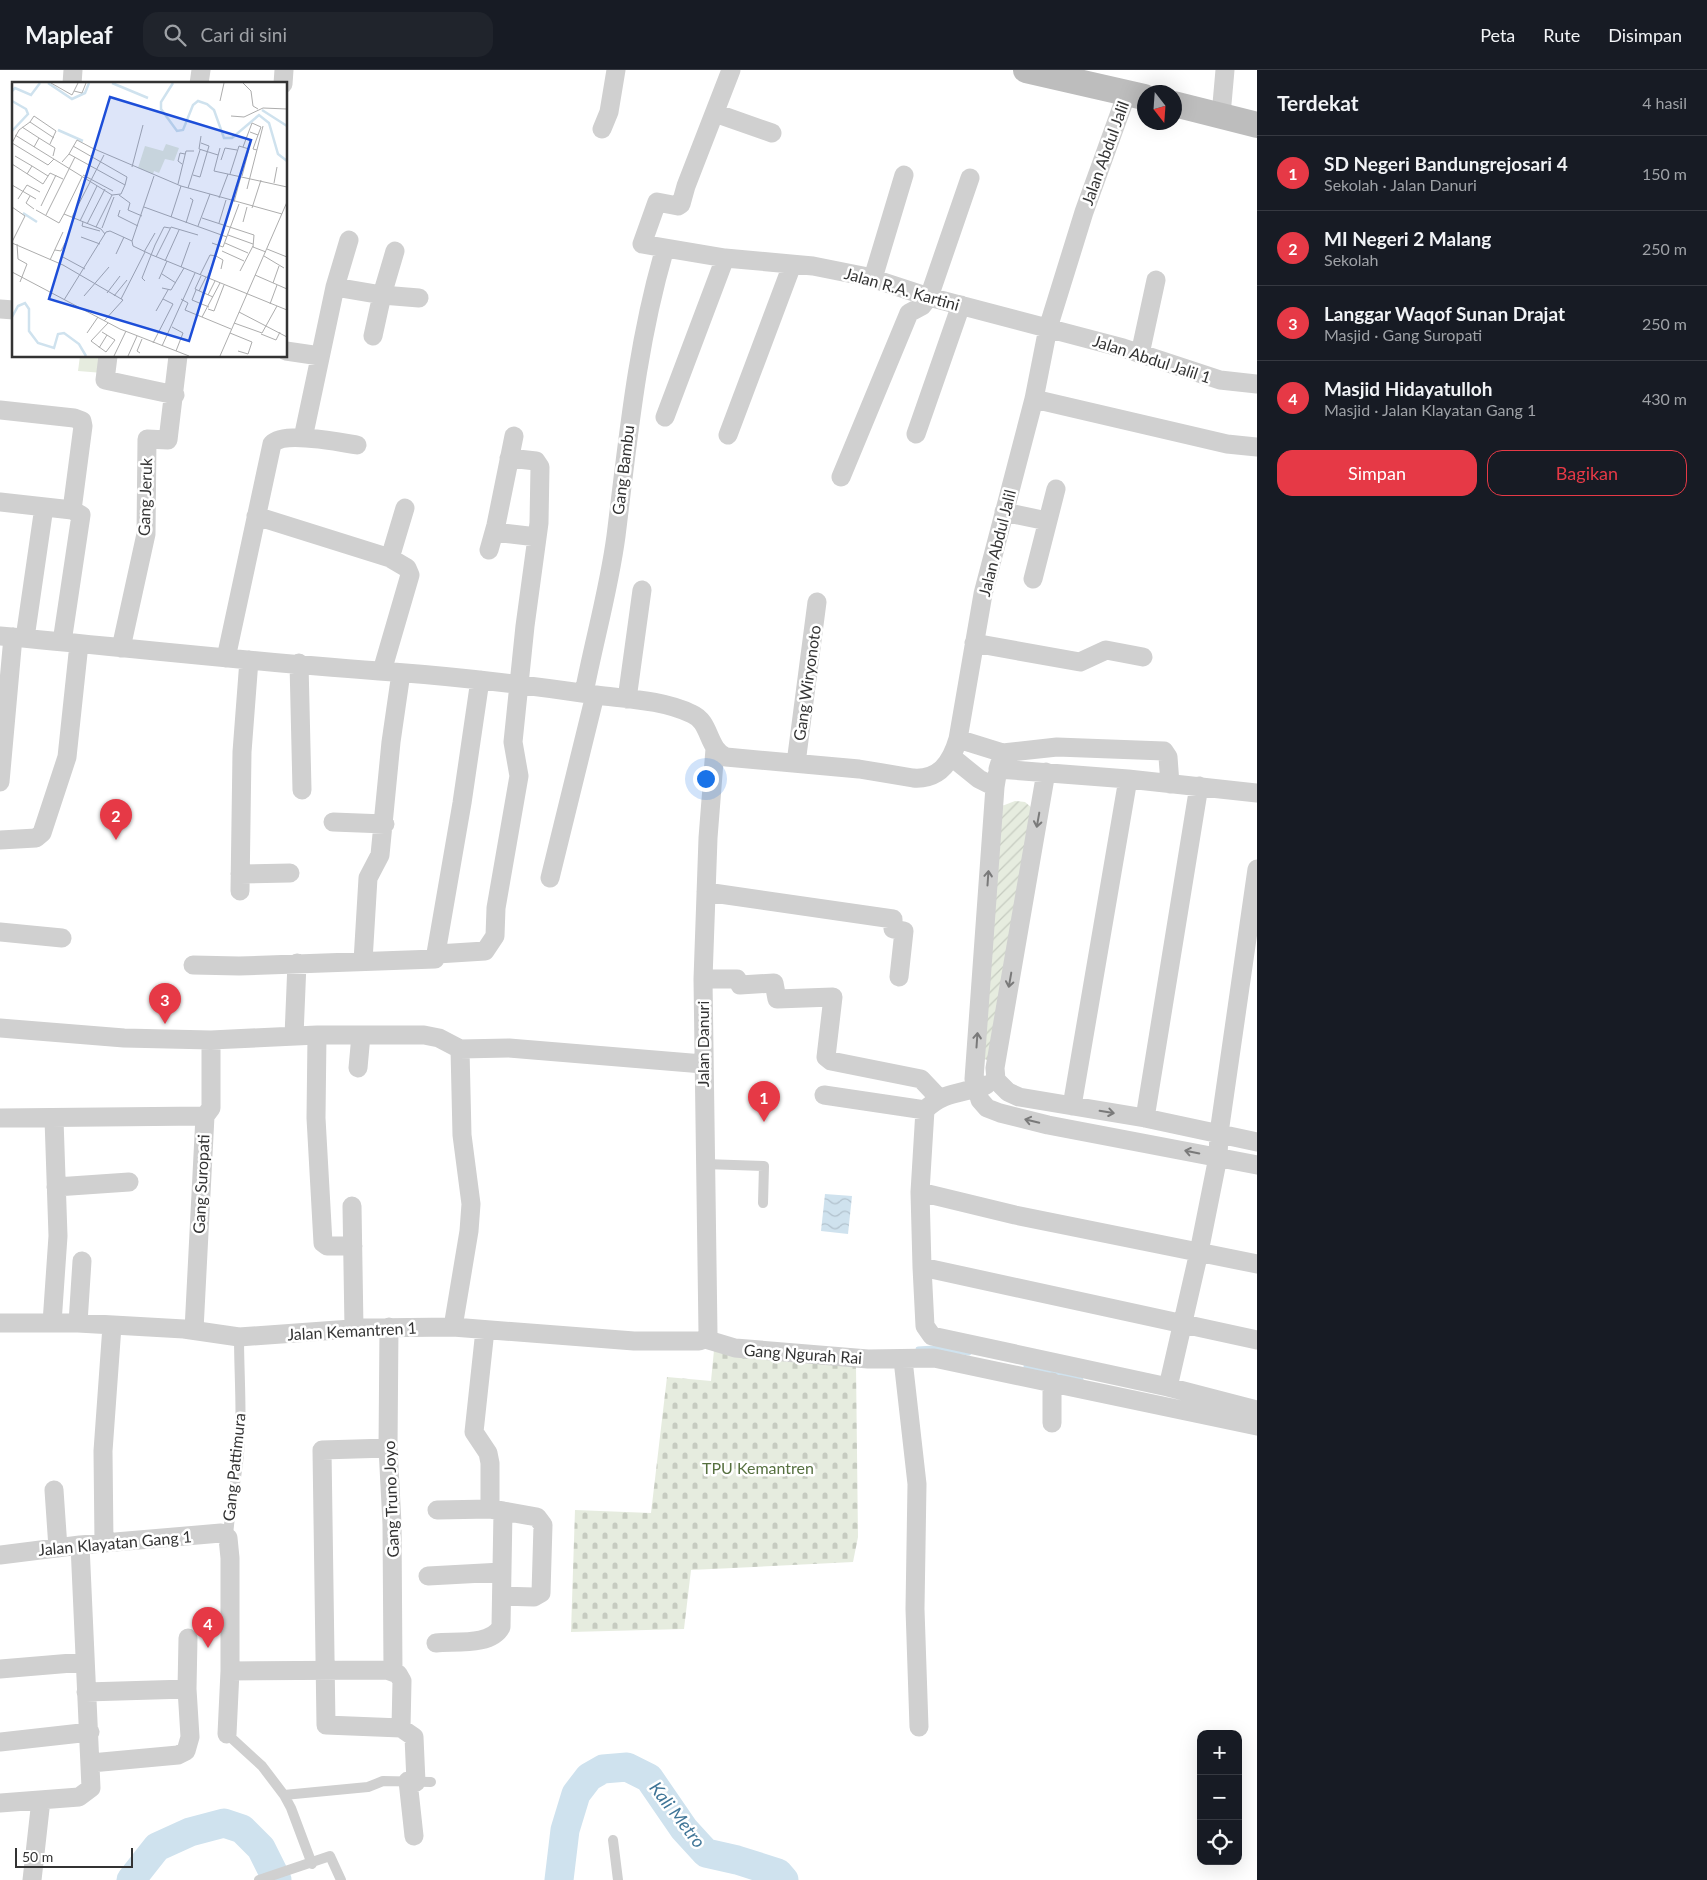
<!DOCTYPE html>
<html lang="id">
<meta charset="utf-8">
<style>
:root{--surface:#171b24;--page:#20242c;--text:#f1f3f6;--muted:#9ea1a6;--line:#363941;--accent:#e63946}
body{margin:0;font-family:Lato,sans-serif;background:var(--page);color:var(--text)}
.controls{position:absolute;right:15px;bottom:15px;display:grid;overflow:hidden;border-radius:10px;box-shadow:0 5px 20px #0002}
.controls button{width:45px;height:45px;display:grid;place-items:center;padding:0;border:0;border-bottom:1px solid var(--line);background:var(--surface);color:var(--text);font:25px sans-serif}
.compass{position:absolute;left:1137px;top:15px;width:45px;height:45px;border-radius:50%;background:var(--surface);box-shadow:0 5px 20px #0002;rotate:163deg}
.scale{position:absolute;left:15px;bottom:12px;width:118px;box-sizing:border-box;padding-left:5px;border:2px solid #333;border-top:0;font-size:14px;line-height:18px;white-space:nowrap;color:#333;-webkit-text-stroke:4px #fff;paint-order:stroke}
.you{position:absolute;left:705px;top:708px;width:18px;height:18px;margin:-12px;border:4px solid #fff;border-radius:50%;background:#1a73e8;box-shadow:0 0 0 8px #1a73e833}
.badge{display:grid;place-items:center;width:32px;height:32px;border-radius:50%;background:var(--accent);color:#fff;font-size:16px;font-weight:700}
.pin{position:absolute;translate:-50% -41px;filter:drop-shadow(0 1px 2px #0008)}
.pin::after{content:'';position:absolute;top:26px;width:18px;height:15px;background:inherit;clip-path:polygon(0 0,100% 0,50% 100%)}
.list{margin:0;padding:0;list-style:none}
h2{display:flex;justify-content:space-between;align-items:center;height:65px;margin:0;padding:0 20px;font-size:21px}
h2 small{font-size:16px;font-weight:400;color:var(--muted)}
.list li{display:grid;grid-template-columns:32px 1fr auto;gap:15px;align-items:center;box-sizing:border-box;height:75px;padding:0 20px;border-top:1px solid var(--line)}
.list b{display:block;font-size:19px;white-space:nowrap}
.list p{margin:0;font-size:16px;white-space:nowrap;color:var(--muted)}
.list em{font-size:16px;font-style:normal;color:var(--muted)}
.actions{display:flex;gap:10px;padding:15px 20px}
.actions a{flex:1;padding:11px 0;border:1px solid var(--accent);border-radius:15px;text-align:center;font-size:18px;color:var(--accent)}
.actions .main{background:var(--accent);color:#fff}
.icon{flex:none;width:28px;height:28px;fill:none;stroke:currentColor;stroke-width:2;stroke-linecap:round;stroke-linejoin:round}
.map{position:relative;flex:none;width:1257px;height:1810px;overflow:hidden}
header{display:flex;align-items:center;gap:30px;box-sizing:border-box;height:70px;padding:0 25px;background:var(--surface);border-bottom:1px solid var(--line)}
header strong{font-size:24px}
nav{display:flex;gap:28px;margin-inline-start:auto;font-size:18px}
.search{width:350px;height:45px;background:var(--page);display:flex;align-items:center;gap:12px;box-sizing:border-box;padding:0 18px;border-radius:15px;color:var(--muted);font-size:19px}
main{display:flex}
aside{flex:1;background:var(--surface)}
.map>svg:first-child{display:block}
</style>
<header>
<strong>Mapleaf</strong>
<div class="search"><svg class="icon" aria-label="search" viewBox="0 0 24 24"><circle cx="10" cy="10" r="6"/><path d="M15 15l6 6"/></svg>Cari di sini</div>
<nav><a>Peta</a><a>Rute</a><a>Disimpan</a></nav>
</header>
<main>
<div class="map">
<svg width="1257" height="1810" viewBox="0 0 1257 1810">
<defs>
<pattern id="cemetery-stones" width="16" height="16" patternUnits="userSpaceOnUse" patternTransform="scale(1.25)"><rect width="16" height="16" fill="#e6ecdf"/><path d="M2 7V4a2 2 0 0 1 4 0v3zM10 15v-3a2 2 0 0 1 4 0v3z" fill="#c6cbc0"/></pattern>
<pattern id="garden-furrows" width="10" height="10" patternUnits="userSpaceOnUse" patternTransform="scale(1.25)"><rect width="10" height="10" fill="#e6ecdf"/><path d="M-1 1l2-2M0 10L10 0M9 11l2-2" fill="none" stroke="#c6cbc0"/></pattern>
<pattern id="water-waves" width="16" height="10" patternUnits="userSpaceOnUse" patternTransform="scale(1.25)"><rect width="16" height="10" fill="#cfe2ee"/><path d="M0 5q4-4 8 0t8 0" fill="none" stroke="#b2c2cd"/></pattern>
</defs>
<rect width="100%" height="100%" fill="#fff"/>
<path fill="url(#cemetery-stones)" d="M714 1280 856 1296 858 1467 853 1492 691 1500 684 1559 571 1562 575 1440 651 1443 667 1307 711 1311Z"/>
<path fill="url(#garden-furrows)" d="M1015 731 1025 732 1032 738 990 989 986 990 984 987 1002 736Z"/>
<path fill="#e6ecdf" d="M80 286H104L103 303 78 301Z"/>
<path fill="url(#water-waves)" d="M825 1124 852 1126 848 1164 821 1161Z"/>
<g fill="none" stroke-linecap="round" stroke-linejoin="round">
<path stroke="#cfe2ee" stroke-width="5" d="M918 1279 935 1278 969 1283
M1026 1296 1081 1310"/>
<path stroke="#cfe2ee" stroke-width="29" d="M131 1810 157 1777 190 1762 224 1753 242 1759 261 1778 277 1810
M559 1810 565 1760 576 1724 589 1707 603 1699 627 1697 649 1708 684 1759 706 1783 737 1790 778 1803 784 1810"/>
<path stroke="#d0d0d0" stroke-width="10" d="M704 1094 764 1096 763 1133
M228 1468C229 1443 235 1418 238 1393 243 1351 239 1308 239 1267
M227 1664 262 1696 284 1725 368 1717 383 1711 431 1712
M284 1725 291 1738 312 1794
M613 1770 618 1810
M259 1810 330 1786 341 1810"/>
<path stroke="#d0d0d0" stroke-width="19" d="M731 0 686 116 681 134 678 136 657 132 642 174 725 188 813 196 868 207 929 227 1123 278 1220 310 1257 314
M72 14 73 0
M199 14 201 0
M283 14 284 0
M715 43 772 63
M1221 45 1225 0
M602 59 609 42 616 0
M873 208 904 105
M335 217 382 225 419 228
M0 239 14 240
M373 266 382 225 395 181
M286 281 320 286
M1140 284 1156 210
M108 286 105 310 175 325
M1034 329 1227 374 1257 377
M0 340 74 348 82 351 83 356 72 440
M665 347 725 188
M916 364 961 235
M728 365 792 195
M303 368 335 217 349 170
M841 407 909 243 922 236 929 227 970 108
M0 432 72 440 81 445 62 572
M1004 442 1047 451
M256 446 390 488
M494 462 537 467
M489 480 496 455 514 366
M1033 509 1056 419
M0 566C131 578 261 593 393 602 461 607 528 615 596 625 627 629 663 630 692 644 711 652 707 679 726 687L859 699 913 708C939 710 951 693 958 669L983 524 1034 329 1048 258 1084 142 1127 23
M25 568 44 437
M974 573 1080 592 1106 580 1143 587
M121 578 146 464 147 369 168 370 178 286
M226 588 272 374C284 361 339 372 357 375
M299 593 302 720
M382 601 410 505 407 498 390 488 405 438
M584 623C594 571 609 519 616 466 628 369 637 273 665 178
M627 629 642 520
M958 669 1003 683 998 699 1128 709 1257 723
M1003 683 1057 677 1164 681 1168 687 1170 714
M953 688 979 709 995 717 997 705
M796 693 817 532
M1046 702 995 998 996 1010 1008 1022 1019 1027 1145 1048 1257 1072
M0 712 13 567
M995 717 974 1009 980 1030 987 1038 1000 1043 1048 1055 1257 1095
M333 752 385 754
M0 770 36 768 42 763 67 687 79 574
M240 804 290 803
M550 808 595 625
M240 821 242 682 249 590
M706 822 893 849V859L904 861 899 907
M0 862 62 868
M437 884 485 881 495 866 496 838 519 706 513 672 525 556 539 453 540 397 536 391 509 388
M363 891 368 808 380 785 391 672 401 603
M193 895 239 896 435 889 462 733 480 610
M703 909H737L740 915 774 913 777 929 833 927 826 987 831 991 921 1009 939 1028
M0 958 124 968 211 970 317 965H424L439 968 460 979 509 978 703 994
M317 965 316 1048 323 1173 327 1176H353
M294 966 297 893
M358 998 361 965
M986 1015C962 1024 944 1021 925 1040L920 1122 1015 1145 1257 1194
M824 1025 925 1040
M1072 1036 1128 709
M0 1048 205 1046
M1145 1048 1199 716
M56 1117 129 1112
M920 1122 922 1197 1257 1270
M352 1136 354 1258
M922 1197 925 1256 932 1266 1168 1317 1257 1340
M0 1253H78L184 1259 239 1267 365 1258 453 1257 634 1271H699L705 1269
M52 1253 58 1166 54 1049
M78 1253 82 1191
M389 1257 388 1378 392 1454 393 1601
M453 1257 469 1161 471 1134 462 1065 460 979
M194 1260 205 1046 211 1038V970
M705 1269 708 1263 703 909 708 768 715 679
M705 1269 735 1278 868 1289 934 1288 1257 1356
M903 1290 917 1414 915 1539 919 1657
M1052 1312V1353
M1168 1317 1199 1182 1218 1087 1219 1063 1257 799
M388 1378 322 1380 326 1655 401 1658
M54 1420 58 1478
M437 1440 490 1439
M104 1473 103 1381 112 1256
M0 1485 80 1475 221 1463 228 1468 230 1488V1601L227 1664
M428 1506 502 1502
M502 1526 534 1527 541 1523 543 1455 537 1447 503 1441
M436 1573C455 1571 491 1576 501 1557L503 1441 490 1439V1393L488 1383 474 1362 485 1260
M0 1599 84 1592
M230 1601 387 1600 398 1604 402 1611 401 1658 414 1667 416 1712
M86 1622 187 1619
M0 1672 90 1662
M91 1693 178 1685 186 1681 190 1667 187 1619 188 1568
M408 1711 414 1766
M0 1733 79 1727 91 1718 80 1475
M32 1810 41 1730"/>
<path stroke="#bdbdbd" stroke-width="26" d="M1026 0 1144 27
M1174 34 1257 55"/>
</g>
<defs><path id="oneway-shaft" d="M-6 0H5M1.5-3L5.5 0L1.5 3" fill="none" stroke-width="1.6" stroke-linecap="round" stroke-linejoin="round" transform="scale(1.25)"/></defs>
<g stroke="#7a7a7a">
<use href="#oneway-shaft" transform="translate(1038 750) rotate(100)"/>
<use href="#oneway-shaft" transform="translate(988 808) rotate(-86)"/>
<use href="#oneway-shaft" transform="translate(1010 910) rotate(100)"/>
<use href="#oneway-shaft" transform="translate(977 970) rotate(-86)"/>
<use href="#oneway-shaft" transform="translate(1107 1042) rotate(9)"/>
<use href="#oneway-shaft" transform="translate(1032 1051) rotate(-166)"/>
<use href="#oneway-shaft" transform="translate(1192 1082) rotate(-169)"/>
</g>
<g text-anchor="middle" stroke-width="5" stroke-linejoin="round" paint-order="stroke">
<g font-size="16" fill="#333" stroke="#fff">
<text transform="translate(1105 83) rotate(-70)" y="6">Jalan Abdul Jalil</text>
<text transform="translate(902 219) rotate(16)" y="6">Jalan R.A. Kartini</text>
<text transform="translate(1152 289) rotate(18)" y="6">Jalan Abdul Jalil 1</text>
<text transform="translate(623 400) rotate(-83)" y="6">Gang Bambu</text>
<text transform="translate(145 427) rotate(-88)" y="6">Gang Jeruk</text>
<text transform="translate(997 473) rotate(-76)" y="6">Jalan Abdul Jalil</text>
<text transform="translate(807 613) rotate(-82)" y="6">Gang Wiryonoto</text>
<text transform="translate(703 974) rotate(-90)" y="6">Jalan Danuri</text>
<text transform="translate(201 1114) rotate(-87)" y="6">Gang Suropati</text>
<text transform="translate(352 1261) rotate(-3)" y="6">Jalan Kemantren 1</text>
<text transform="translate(803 1284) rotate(4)" y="6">Gang Ngurah Rai</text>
<text transform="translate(234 1397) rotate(-84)" y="6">Gang Pattimura</text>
<text transform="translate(391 1429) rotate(-92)" y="6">Gang Truno Joyo</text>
<text transform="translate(115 1473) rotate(-5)" y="6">Jalan Klayatan Gang 1</text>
</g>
<g font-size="16" fill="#56703f" stroke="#fff">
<text x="758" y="1404">TPU Kemantren</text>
</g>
<g font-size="18" font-style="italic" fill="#3f7597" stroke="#fff">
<text transform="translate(677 1745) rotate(52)" y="6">Kali Metro</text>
</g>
</g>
<g transform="translate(12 12)">
<rect width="275" height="275" fill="#fff"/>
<path d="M154 62 167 66 162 79 153 77 147 91 142 89 141 92 126 86 133 64 151 69Z" fill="#e6ecdf"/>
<path fill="none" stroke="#cfe2ee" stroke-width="2.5" d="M36 1 60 17 73 11 77 1M100 1 136 16M161 1 149 20V27L165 49 171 48 181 23 186 19 195 22 202 28 212 56H220L247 33 257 41 266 72 275 79M0 9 3 6 19 13 28 1M0 19 14 27 16 32 0 49M250 28 275 44M46 48 71 59M11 131 25 140M0 235 6 224 13 221 17 227V249L26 261 42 266 46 252 52 251 67 262 74 274"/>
<path fill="none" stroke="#adadad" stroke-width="1" d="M39 1 60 13 66 1M231 1 239 9 241 24 246 27M62 9 70 11 74 1M208 19 212 1M219 34 232 35 251 26 275 27M18 40 22 34 44 49 38 62M10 45 27 56M238 50 246 53 241 67 245 68M3 53 100 113 109 112 113 103 57 72 50 80M189 54 187 67 206 73M42 56 18 40 7 48 0 61 36 83 42 77M61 64 115 95 113 103M22 65 27 56 43 66 41 74M231 65 240 41 249 45 246 53M80 66 169 104 270 132M208 66 202 89 275 105M57 72 65 58 80 66M3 74 20 84M209 78 213 66 225 68M0 82 31 102 38 91 51 97M170 82 166 79 168 71 173 72M120 85 131 43M15 92 20 84 36 94M218 92 227 64 237 67 230 94M71 93 101 109M181 93 188 95 197 64 189 61M70 95 52 132 89 147 93 152M262 101 265 85M166 102 174 69H182M0 103 24 117M176 106 188 68M235 107 251 44M107 113 118 121 116 128 130 134M18 114 14 121 22 127M207 116 216 92M6 117 15 103 28 110M222 120 229 94M29 124 44 93M0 125 13 134 0 160M132 125 215 155M240 126 249 98M24 128 47 141 52 132M108 128 106 134 126 144M34 133 63 75M60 135 92 73M159 135 169 104M190 136 242 153 241 165 254 170M68 139 85 104M71 140 70 144 88 149M231 140 235 125M174 141 181 118 178 116M207 141 214 118M75 142 93 107M186 144 198 112M84 145 100 113M90 146 102 115M216 153 241 162M69 155 88 162M120 159 121 164 140 173 275 228M120 159 142 94M0 161 51 183 111 218 92 239M200 161 211 165 227 122M213 161 236 171M5 162 6 177 15 182 8 200M255 167 275 175M43 168 49 169 53 161M210 169 232 179M132 170 143 151M104 172 112 155M49 174 73 187M252 174 272 186M144 175 159 145 186 153M38 178 51 150M153 179 167 148M169 185 178 160M228 189 241 164M0 190 108 247 177 274M150 192 164 201M188 193 198 173 204 174M243 193 275 207M189 194 183 207 201 215M195 196 204 174 211 178 209 187M147 197 155 179M133 199 130 196 143 163 152 145 158 146M261 201 267 184M150 206 159 208 172 186M184 208 180 218 197 225M187 209 194 195M95 211 108 194M196 213 203 199M72 214 97 185M102 214 115 198M109 217 133 170M169 217 176 221 173 228 219 247M52 218 94 150 98 149 120 159M258 222 265 203M196 227 202 229 212 203M144 229 156 208M227 230 275 255M190 235 208 201M222 241 250 251 265 224M160 245 171 251 164 269M90 250 103 258 94 270 79 259 96 241M75 251 86 235M218 251 240 260 236 272 226 269M249 252 264 258 268 250M141 261 161 222 151 217M150 264 183 191M87 266 95 253M128 271 125 269 130 257M102 274 114 249M116 274 125 254M208 274 275 120"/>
<path fill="#1d4ed8" fill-opacity="0.15" stroke="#1d4ed8" stroke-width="2.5" d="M98 15 239 58 177 259 37 217Z"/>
<rect width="275" height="275" fill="none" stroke="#333" stroke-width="2.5"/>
</g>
</svg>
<div class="controls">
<button>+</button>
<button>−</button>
<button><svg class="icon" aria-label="locate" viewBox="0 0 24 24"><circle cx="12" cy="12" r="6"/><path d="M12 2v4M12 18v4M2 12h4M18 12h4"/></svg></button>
</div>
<svg class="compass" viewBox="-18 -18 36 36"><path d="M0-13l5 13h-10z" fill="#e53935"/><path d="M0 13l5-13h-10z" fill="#9ea1a6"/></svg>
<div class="scale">50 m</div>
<div class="you"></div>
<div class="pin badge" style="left:764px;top:1052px">1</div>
<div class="pin badge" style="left:116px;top:770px">2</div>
<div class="pin badge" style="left:165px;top:954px">3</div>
<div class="pin badge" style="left:208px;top:1578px">4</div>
</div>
<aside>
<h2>Terdekat<small>4 hasil</small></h2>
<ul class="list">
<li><span class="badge">1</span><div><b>SD Negeri Bandungrejosari 4</b><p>Sekolah · Jalan Danuri</p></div><em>150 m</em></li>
<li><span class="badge">2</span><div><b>MI Negeri 2 Malang</b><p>Sekolah</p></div><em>250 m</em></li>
<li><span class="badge">3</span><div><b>Langgar Waqof Sunan Drajat</b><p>Masjid · Gang Suropati</p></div><em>250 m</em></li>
<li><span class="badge">4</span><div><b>Masjid Hidayatulloh</b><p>Masjid · Jalan Klayatan Gang 1</p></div><em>430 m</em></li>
</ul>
<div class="actions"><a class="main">Simpan</a><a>Bagikan</a></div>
</aside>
</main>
